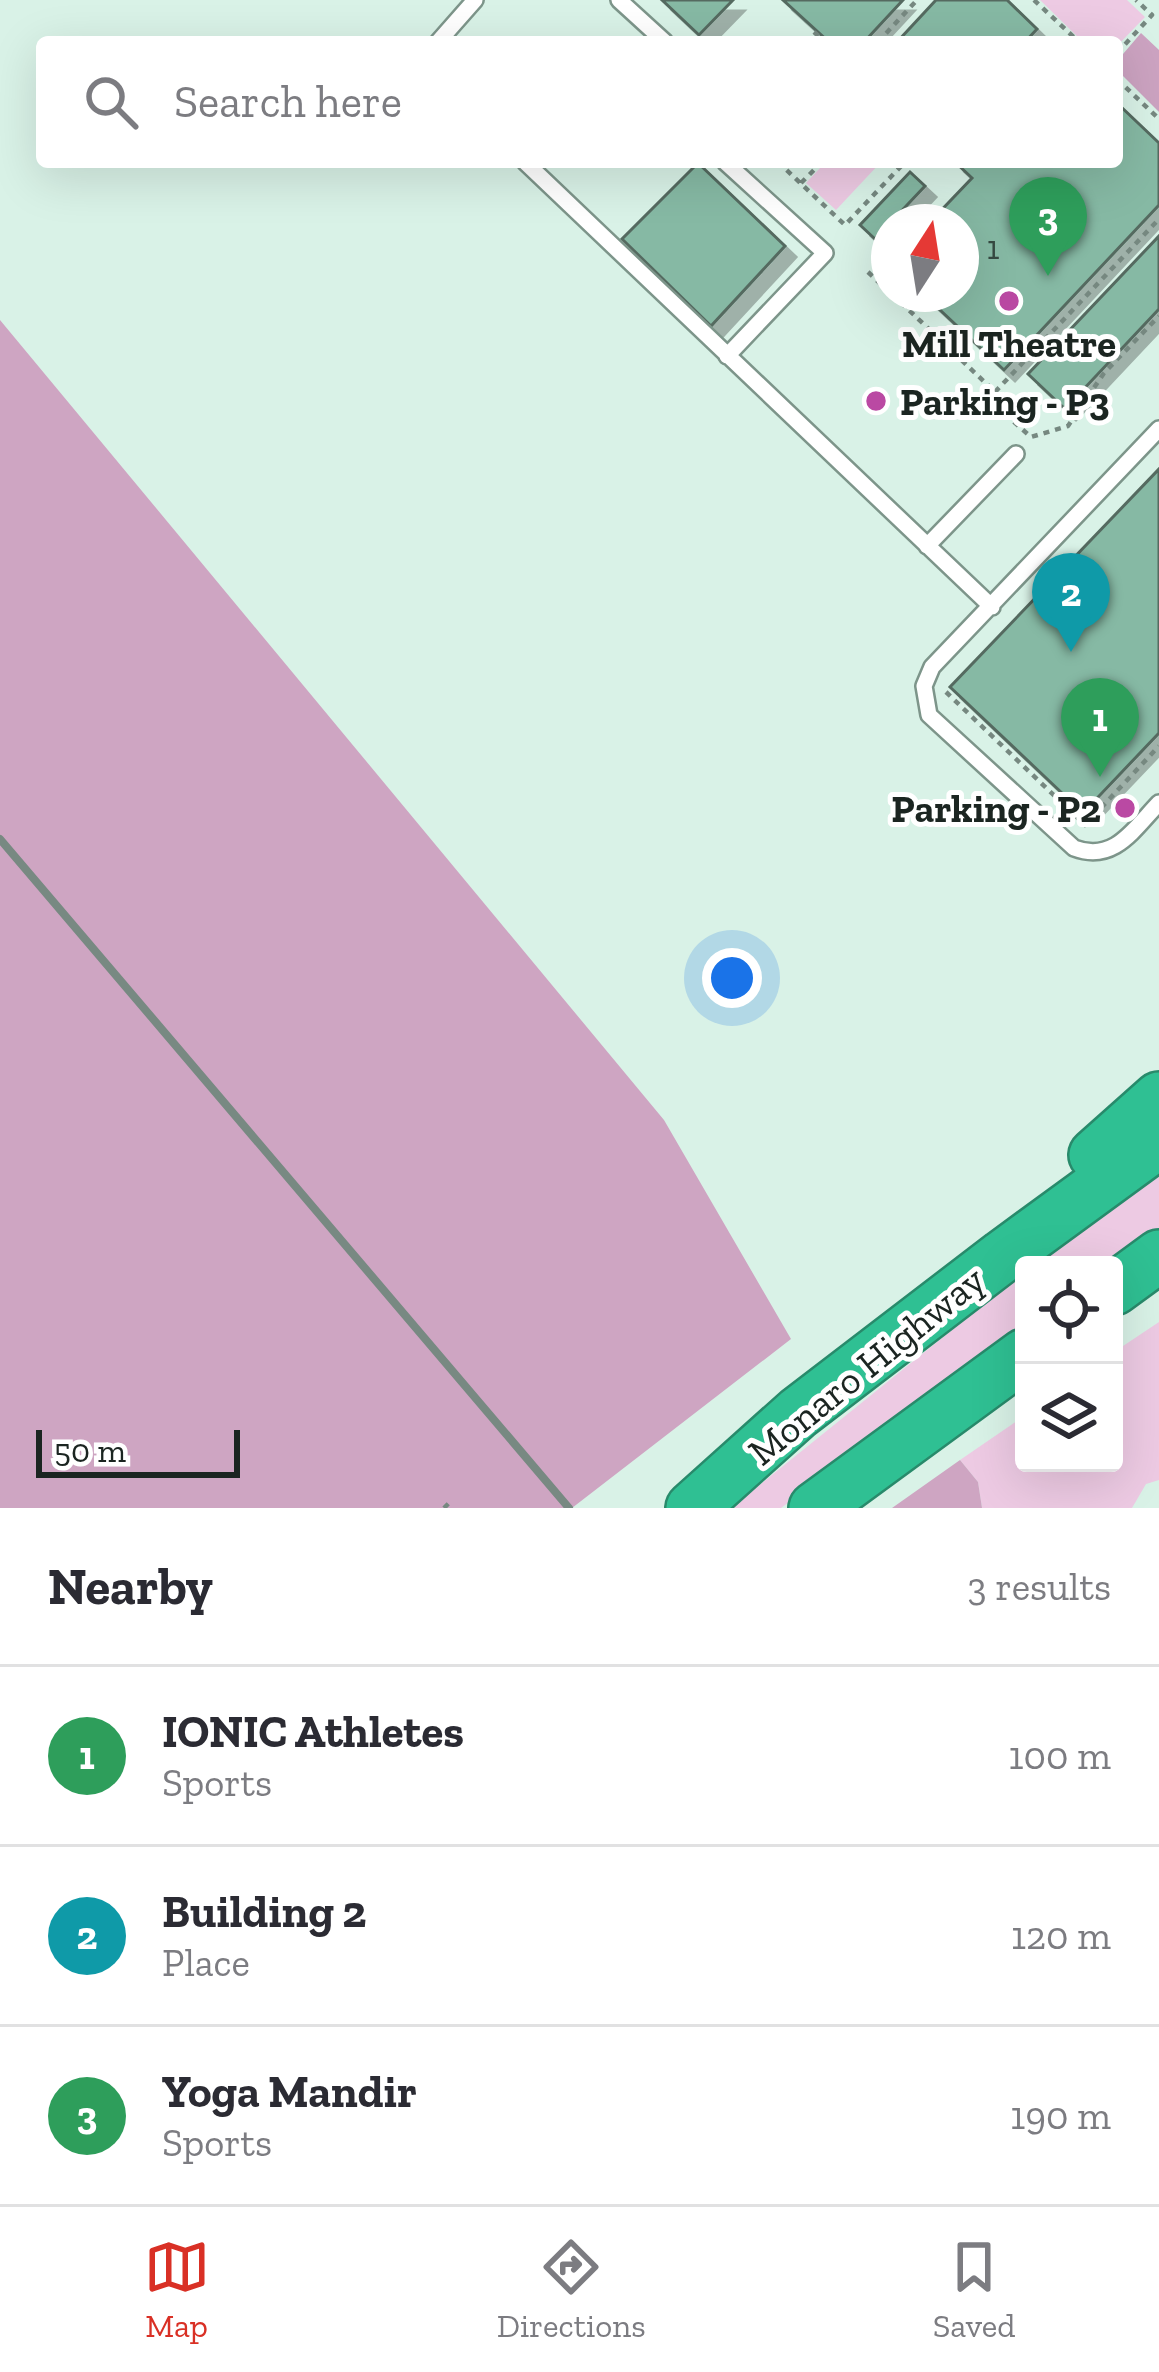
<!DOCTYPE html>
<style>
:root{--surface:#fff;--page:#f2f2f3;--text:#2b2b33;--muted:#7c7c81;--line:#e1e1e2;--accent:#d93025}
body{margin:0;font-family:"Zilla Slab",serif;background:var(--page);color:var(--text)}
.controls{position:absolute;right:36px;bottom:36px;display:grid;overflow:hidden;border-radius:12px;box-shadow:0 12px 48px #0002}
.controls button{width:108px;height:108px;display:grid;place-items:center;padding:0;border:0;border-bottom:3px solid var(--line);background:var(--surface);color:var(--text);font:60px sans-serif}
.compass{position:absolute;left:871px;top:204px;width:108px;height:108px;border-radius:50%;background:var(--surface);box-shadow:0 12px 48px #0002;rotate:12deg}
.scale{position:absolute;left:36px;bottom:30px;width:204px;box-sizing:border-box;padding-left:12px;border:6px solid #1b2521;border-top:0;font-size:33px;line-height:42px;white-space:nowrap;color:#1b2521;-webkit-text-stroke:9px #fff;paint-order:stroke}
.you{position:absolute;left:732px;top:978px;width:42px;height:42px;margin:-30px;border:9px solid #fff;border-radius:50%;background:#1a73e8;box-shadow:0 0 0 18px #1a73e833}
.badge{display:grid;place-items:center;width:78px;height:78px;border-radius:50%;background:var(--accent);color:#fff;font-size:39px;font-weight:700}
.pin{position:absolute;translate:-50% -99px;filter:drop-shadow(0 3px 6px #0008)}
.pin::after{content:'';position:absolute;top:63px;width:42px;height:36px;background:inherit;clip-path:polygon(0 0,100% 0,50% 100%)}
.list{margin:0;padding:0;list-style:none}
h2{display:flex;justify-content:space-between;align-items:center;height:156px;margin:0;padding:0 48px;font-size:51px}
h2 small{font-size:39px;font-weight:400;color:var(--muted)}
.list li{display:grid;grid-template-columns:78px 1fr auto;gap:36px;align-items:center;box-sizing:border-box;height:180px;padding:0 48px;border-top:3px solid var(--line)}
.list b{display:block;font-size:45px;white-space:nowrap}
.list p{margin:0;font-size:39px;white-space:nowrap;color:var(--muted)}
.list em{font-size:39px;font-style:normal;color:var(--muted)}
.icon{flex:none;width:66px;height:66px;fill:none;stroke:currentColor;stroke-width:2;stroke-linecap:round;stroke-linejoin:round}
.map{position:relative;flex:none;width:1159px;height:1508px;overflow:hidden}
.search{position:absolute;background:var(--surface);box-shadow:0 12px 48px #0002;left:36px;right:36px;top:36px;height:132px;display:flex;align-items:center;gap:30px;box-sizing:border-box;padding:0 42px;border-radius:12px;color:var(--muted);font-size:45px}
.sheet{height:696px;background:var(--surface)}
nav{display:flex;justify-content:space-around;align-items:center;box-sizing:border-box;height:168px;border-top:3px solid var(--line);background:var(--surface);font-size:33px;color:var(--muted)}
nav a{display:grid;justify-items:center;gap:6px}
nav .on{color:var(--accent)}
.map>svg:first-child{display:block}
</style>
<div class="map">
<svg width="1159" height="1508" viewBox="0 0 1159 1508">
<defs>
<filter id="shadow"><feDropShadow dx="11" dy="11" stdDeviation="0" flood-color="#0004"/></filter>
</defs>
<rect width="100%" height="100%" fill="#d9f2e7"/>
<path fill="#edcae3" d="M1040 0H1127L1145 17 1117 46V42H1083Z
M816 162H881L836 210 806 183 821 167Z
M1159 1166V1228L1109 1265H1033Z
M1024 1272V1328L781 1508H731Z
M1159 1322V1480L1146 1484 1132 1508H982L978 1482 960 1460 1024 1416V1463H1114V1352Z"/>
<path fill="#cea5c2" d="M0 320 664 1120 791 1339 572 1508H0Z
M960 1460 978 1482 982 1508H892Z"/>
<path fill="#cca3c1" d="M1141 33 1159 50V112L1117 70V61Z"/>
<path fill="#86b9a4" stroke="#556b61" stroke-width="3" filter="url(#shadow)" d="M662 0H733L699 35Z
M783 0H903L864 42H829Z
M936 0H1007L1037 29 1025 42H897Z
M1117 103 1159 143V205L1004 370 923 294H961V222H930L972 178 955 162H1117Z
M698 163 785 246 711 326 622 239Z
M910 172 925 186 875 239 860 225Z
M1159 236V309L1065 409 1028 374Z
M1159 469V733L1083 813 950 687Z"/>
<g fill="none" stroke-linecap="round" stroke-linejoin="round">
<g stroke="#7d958a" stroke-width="20">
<path id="service" d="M619 0 665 42
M438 42 475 0
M525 162 992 607
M725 162 825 253 727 356
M1159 429 932 667 924 686 929 715 1074 848C1114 863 1133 830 1159 803
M927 546 1016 454"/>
</g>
<g stroke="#288a6b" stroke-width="56">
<path id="motorway" d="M1095 1155 1159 1098
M1114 1289 1159 1256
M692 1508 798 1413 1003 1256 1159 1142
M815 1508 1024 1355"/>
</g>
<path stroke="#768880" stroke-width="4.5" stroke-dasharray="6 6" stroke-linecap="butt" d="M1034 0 1079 42
M814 32 825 42
M878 42 917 0
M1117 53 1152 15 1136 0
M1117 79 1159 119
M778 162 845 225 905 162
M935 162H943
M801 183 817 167 812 162
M868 272 889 292
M892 294 995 392 996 406 1031 437 1068 426 1104 373 1159 316
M905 307 919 294
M995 392 1159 219
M946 692 1085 825 1159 746
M444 1508 449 1503"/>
<use href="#service" stroke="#fff" stroke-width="15"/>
<use href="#motorway" stroke="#2fc093" stroke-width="51"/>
<path stroke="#788982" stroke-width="8" d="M0 839 569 1508"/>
</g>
<g fill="#ba49a3" stroke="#fff" stroke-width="4.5">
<circle cx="1009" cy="301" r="12"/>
<circle cx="876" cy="401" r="12"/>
<circle cx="1125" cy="808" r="12"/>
</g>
<g text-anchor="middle" stroke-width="10" stroke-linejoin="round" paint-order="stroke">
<g font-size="33" fill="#364a42">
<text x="993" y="259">1</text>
</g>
<g font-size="39" font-weight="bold" fill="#1b2521" stroke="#fff">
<text x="1009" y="357">Mill Theatre</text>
<text x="900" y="415" text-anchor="start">Parking - P3</text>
<text x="1101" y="822" text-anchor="end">Parking - P2</text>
</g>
<g font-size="39" fill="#1b2521" stroke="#fff">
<text transform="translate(866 1365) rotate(-39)" y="14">Monaro Highway</text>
</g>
</g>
</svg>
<div class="controls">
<button><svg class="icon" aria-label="locate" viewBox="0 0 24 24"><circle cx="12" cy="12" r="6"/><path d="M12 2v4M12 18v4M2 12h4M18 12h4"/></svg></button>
<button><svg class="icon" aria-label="layers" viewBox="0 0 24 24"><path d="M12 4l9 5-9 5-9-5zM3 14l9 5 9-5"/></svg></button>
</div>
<svg class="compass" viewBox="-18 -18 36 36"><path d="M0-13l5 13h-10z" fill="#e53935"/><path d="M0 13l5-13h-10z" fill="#7c7c81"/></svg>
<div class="scale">50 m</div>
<div class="you"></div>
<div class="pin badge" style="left:1100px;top:777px;background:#2e9e5b">1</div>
<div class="pin badge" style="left:1071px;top:652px;background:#0f9aa8">2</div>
<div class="pin badge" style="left:1048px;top:276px;background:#2e9e5b">3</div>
<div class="search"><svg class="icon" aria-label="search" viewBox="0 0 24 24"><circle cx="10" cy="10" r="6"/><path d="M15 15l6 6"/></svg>Search here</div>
</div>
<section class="sheet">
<h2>Nearby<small>3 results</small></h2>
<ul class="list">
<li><span class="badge" style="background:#2e9e5b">1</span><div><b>IONIC Athletes</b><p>Sports</p></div><em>100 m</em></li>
<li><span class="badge" style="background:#0f9aa8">2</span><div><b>Building 2</b><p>Place</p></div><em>120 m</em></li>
<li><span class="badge" style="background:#2e9e5b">3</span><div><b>Yoga Mandir</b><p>Sports</p></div><em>190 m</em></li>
</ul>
</section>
<nav>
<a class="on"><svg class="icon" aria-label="map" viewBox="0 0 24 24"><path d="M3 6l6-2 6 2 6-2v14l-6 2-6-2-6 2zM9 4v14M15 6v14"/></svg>Map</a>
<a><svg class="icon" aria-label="directions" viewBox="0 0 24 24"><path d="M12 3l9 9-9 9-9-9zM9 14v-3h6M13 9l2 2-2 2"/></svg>Directions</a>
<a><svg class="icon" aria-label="saved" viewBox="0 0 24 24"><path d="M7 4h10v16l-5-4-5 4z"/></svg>Saved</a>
</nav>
